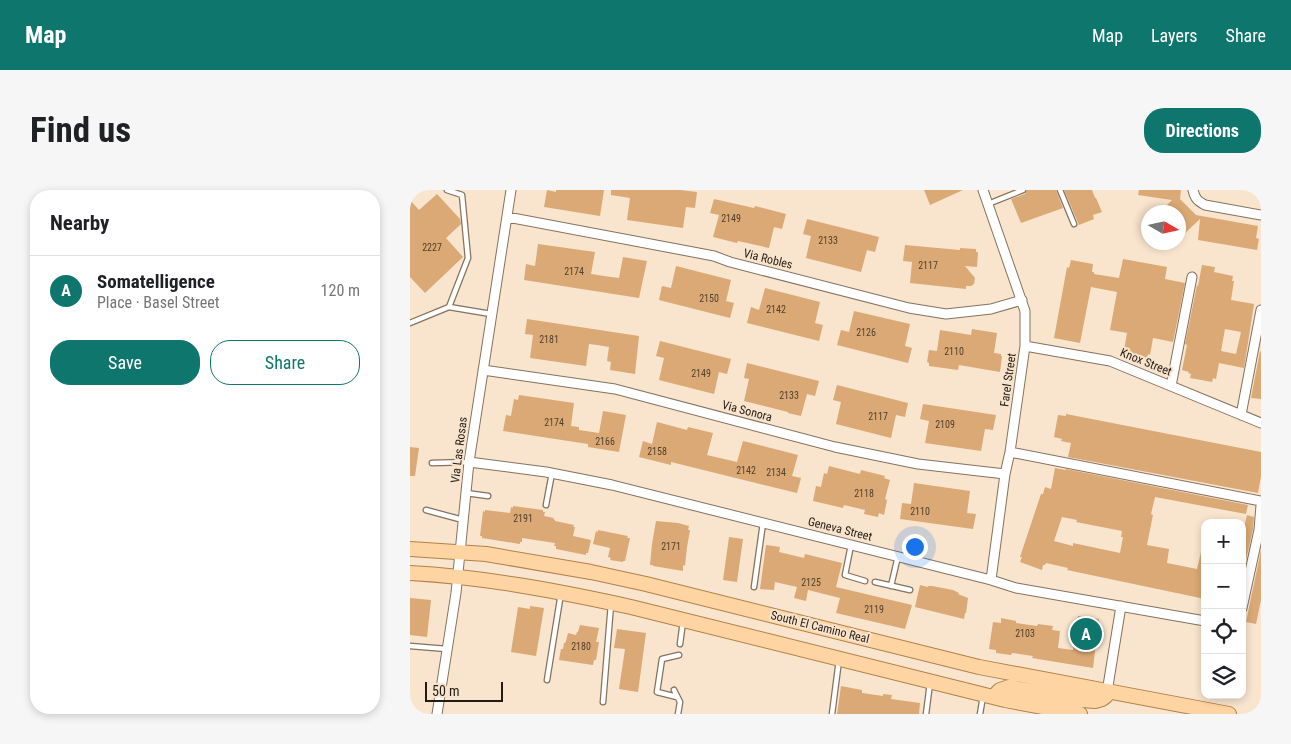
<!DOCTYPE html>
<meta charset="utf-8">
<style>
:root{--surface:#fff;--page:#f6f6f6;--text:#202124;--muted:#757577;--line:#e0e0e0;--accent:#0f766e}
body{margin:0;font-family:"Roboto Condensed",sans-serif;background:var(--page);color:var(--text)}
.controls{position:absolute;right:15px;bottom:15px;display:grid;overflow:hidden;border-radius:10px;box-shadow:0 2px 8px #0003}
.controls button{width:45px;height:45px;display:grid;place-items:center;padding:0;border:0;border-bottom:1px solid var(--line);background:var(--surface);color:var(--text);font:25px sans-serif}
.compass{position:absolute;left:731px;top:15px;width:45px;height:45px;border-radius:50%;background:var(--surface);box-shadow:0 2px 8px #0003;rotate:99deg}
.scale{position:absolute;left:15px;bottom:12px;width:78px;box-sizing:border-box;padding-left:5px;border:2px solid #231c14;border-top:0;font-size:14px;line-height:18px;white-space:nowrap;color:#231c14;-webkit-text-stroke:4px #f9e4ce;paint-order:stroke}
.you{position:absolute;left:504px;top:356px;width:18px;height:18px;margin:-12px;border:4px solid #fff;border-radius:50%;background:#1a73e8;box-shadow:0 0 0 8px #1a73e833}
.badge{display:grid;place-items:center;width:32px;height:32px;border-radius:50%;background:var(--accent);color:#fff;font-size:16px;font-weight:700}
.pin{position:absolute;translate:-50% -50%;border:2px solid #fff;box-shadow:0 1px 5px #0006}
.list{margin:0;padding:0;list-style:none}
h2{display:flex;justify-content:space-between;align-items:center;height:65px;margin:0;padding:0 20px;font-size:21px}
h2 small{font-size:16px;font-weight:400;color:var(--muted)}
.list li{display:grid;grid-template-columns:32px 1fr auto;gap:15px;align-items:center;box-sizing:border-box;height:70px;padding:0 20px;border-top:1px solid var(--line)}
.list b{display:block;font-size:19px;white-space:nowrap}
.list p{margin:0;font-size:16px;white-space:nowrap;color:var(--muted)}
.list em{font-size:16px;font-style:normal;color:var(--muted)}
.actions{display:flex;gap:10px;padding:15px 20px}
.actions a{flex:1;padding:11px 0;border:1px solid var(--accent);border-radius:20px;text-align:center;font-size:18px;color:var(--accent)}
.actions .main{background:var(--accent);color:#fff}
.icon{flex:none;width:28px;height:28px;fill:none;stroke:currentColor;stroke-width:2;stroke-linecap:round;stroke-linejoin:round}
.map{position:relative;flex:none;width:851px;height:524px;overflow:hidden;border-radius:20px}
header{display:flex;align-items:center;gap:30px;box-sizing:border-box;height:70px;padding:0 25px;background:var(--accent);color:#fff}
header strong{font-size:24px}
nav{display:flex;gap:28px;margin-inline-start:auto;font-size:18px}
.intro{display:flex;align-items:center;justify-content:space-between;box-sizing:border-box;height:120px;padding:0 30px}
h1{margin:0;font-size:35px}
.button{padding:12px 22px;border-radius:20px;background:var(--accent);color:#fff;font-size:18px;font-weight:700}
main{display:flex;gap:30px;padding:0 30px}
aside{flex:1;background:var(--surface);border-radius:20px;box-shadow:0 2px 8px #0003}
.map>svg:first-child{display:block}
</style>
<header>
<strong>Map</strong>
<nav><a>Map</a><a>Layers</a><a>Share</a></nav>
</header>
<div class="intro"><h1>Find us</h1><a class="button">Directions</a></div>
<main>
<aside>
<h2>Nearby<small></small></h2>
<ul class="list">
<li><span class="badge">A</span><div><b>Somatelligence</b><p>Place · Basel Street</p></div><em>120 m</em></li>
</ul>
<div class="actions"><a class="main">Save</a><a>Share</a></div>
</aside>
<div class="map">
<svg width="851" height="524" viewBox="0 0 851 524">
<rect width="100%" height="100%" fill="#f9e4ce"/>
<path fill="#daa975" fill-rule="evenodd" d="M137 0 146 2V0H194L190 26 134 17Z
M201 0H270L287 2 285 18 276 17 273 38 217 30 220 8 201 5Z
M514 0H553L520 15Z
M617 0H646L653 18 611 33 601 9 615 4Z
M654 0H682L685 8H686L692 22 683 25 684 29 669 35Z
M729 0H771L770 9 786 25 848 36 846 48 849 49 847 60 788 50 790 29 772 46 768 42V22H750L762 10 728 5Z
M27 4 50 29 51 34 36 48 53 67 15 103 0 87V10L9 20Z
M304 9 344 18 345 16 376 24 372 39 364 37 359 58 328 51 327 53 303 47 309 25 300 23Z
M397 29 469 47 465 62 457 60 451 82 396 68 401 46 393 44Z
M128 54 185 62 181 84 201 87 209 88 213 67 237 71 229 108 114 90 116 74 125 76Z
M495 55 550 60V58L566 59V62H568L567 77 555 76 565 88 564 94 561 96H556V99L500 93 502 72 493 71Z
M713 69 757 77 755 89 775 93 763 152 743 148 740 165 738 164 737 169 715 165 716 160H714L717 143 700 140 707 102 681 97 670 153 644 148 657 77 659 78 661 70 683 74 682 82H684V84L709 88Z
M792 75 805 77 804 82 823 86 822 91H824L821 110 844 114 834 178 809 173 806 189 803 188 802 192 780 188 781 184 778 183 779 182 772 180 777 155 775 154 787 95 788 96ZM815 139 831 142 826 164 811 161Z
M266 76 321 90 316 111 324 113 320 128 249 110 252 96 261 98Z
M355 98 410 112 405 133 413 135 409 151 337 133 341 117 349 120Z
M444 121 500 134 495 156 502 158 498 173 427 155 431 140 439 142Z
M117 129 229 146 225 184 200 180 201 172 197 171 199 157 187 155 179 154 176 176 120 168 123 145 115 144Z
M562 139 587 143 584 163 591 164V166H592L590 182 549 175 548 180 519 176V173L517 172 519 160 527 161 530 140 561 145Z
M250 151 321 169 317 184 309 182 304 204 249 190 254 168 246 166Z
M850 161 851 162V209L841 208Z
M337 173 409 191 405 206 397 204 391 226 378 223V222L334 211 339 189 334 188Z
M427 195 498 213 495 227 486 225 481 248 426 234 431 212 423 210Z
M109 205 164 213 161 236 169 237V240L189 243 193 221 216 225 209 262 178 257V254L93 241 96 225 101 226 104 209 108 210Z
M513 214 586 225 583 240 575 239 571 261 515 253 519 231 510 229Z
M656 224 851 262V286L848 303 658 267 661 253 651 251 652 249 644 247 648 225 656 226Z
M247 232 277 240 278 237 303 243 297 265 327 272 333 251 388 265 382 286 391 288 387 303 261 272V275L229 267 233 251 242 254Z
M0 257 9 258 5 286H0Z
M419 276 450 284 451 280 475 286 474 288 480 290 475 309 477 310 474 325 469 323 468 327 454 324 455 320 434 315 433 318 403 311 406 296 411 297 414 283 417 284Z
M645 278 656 280V279L838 315 836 324 745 307 741 324 743 325 737 355 759 359 757 373 787 379 791 362 795 363V409L657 380 658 378 636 373 635 375H633L632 380 610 372 612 367H610L631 304H633L635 297 641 299ZM652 327 667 330 666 332 712 341 711 347H713L710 363 663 353V356L644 351Z
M504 293 560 301 557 323 566 324 563 339 490 329 492 313 501 314Z
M103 316 133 320V322H135L134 326 144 328 143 329 145 330V331L164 335 163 337H165L163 346 181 350 178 363H176V365L146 359V356H144L145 353 112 348V352H110V354L72 348V346H70L73 321 75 322V320L100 323 101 317 103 318Z
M837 325 844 327 843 339 832 388V346Z
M246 331 268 333 279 336 278 340H280L277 357 275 376 273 375V381L243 376V375H240L242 354Z
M188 340 218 346 217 348H220L215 371H213V372L200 370 201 368 198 367 200 358 183 354 186 341 188 342Z
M319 347 333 349 327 392 313 390Z
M356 355 370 357 369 362 394 368 395 364 432 373 426 397 502 415 495 439 426 423 430 408 398 400 396 411 384 408 387 397 365 392 364 400 350 399Z
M851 360V410L846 434 836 432Z
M510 395 518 397V396H522L543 400 549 403 548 404 558 408 556 423H555L554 429 505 417Z
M0 408 21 410 17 447 0 445Z
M120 416 134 418 126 466 101 462 108 417 120 419Z
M668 426 689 429 683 478 622 468 623 466 602 463 601 465 586 463V460L579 459 583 432 591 433V428L606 431V433L627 436 628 434 643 436 642 440 650 441 648 458 663 460Z
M170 435 189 438 186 452H189L186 470H184L183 475 149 470 151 459H153L154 453H155L156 451 158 443 166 445 167 442H168Z
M207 439 236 443 228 502 209 499 215 459 204 458Z
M431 496 452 500V503L473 506V504L482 505 481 509 510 513 509 524H427Z"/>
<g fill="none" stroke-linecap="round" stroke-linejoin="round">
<g stroke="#84725e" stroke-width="7">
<path id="lane" d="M37 0 52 5 58 68 39 117
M650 0 664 34
M578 14 613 0
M0 133 39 117 81 124
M22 273 59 272
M56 303 78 306
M136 315 142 283
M16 320 53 330
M441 355 435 385 455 391
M465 392 500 400
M481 396 488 366
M344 397 353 333
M270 454 273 431
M0 456 37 459
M137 490 151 403
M264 500 270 512 268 524
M267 507 247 502 252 469 269 465
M193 512 201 414
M422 524 429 470
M516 524 520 493
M570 524 573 506"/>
</g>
<g stroke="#84725e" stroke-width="11">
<path id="street" d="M573 0 615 121V156L600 262 595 284 581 390
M783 0C785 9 788 11 795 15L851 25
M97 27 304 66 320 72 499 118 536 124 581 119 612 110
M615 156 700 171 851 233
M73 180 205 199 425 257 508 274 595 284
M761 196 782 87
M831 225 851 120
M600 262 851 311
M59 272 136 282 202 295 581 390 606 398 795 431
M832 418 849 340 851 315
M697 502 711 416
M27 524 46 403 59 272 101 0"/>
</g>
<g stroke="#b18149" stroke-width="16">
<path id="primary" d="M0 359 76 364 181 382 236 394 569 477 819 524
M0 383C74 387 148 401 221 417L595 510 670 524
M583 507 590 500 599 497 672 510 685 511 692 509 696 506 697 502"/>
</g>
<use href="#lane" stroke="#fff" stroke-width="4.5"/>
<use href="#street" stroke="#fff" stroke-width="9"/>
<use href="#primary" stroke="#fed4a3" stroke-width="14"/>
</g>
<g text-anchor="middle" stroke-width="4" stroke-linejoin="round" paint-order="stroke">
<g font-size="10" fill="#513f2c">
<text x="321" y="32">2149</text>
<text x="418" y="54">2133</text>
<text x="22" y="61">2227</text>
<text x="518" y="79">2117</text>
<text x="164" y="85">2174</text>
<text x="299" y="112">2150</text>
<text x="366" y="123">2142</text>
<text x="456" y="146">2126</text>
<text x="139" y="153">2181</text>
<text x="544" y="165">2110</text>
<text x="291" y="187">2149</text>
<text x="379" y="209">2133</text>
<text x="468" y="230">2117</text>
<text x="144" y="236">2174</text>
<text x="535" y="238">2109</text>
<text x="195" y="255">2166</text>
<text x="247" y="265">2158</text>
<text x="336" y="284">2142</text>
<text x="366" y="286">2134</text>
<text x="454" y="307">2118</text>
<text x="510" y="325">2110</text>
<text x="113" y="332">2191</text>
<text x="261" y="360">2171</text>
<text x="401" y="396">2125</text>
<text x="464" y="423">2119</text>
<text x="615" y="447">2103</text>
<text x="171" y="460">2180</text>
</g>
<g font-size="12" fill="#231c14" stroke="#f9e4ce">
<text transform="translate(358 69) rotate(14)" y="4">Via Robles</text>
<text transform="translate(736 172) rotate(22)" y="4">Knox Street</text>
<text transform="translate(598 190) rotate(-82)" y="4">Farel Street</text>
<text transform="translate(337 221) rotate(15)" y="4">Via Sonora</text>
<text transform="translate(49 260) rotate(-83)" y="4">Via Las Rosas</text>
<text transform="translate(430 339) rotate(14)" y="4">Geneva Street</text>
<text transform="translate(410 437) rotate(14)" y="4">South El Camino Real</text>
</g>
</g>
</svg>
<div class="controls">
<button>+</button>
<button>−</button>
<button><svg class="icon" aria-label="locate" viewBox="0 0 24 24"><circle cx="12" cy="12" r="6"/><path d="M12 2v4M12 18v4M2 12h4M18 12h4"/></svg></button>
<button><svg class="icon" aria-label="layers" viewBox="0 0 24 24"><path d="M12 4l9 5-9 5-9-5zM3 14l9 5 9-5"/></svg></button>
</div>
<svg class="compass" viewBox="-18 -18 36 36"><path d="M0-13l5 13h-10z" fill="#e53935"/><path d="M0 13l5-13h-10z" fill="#757577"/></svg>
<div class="scale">50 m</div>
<div class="you"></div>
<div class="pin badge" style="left:676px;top:444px">A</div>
</div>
</main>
